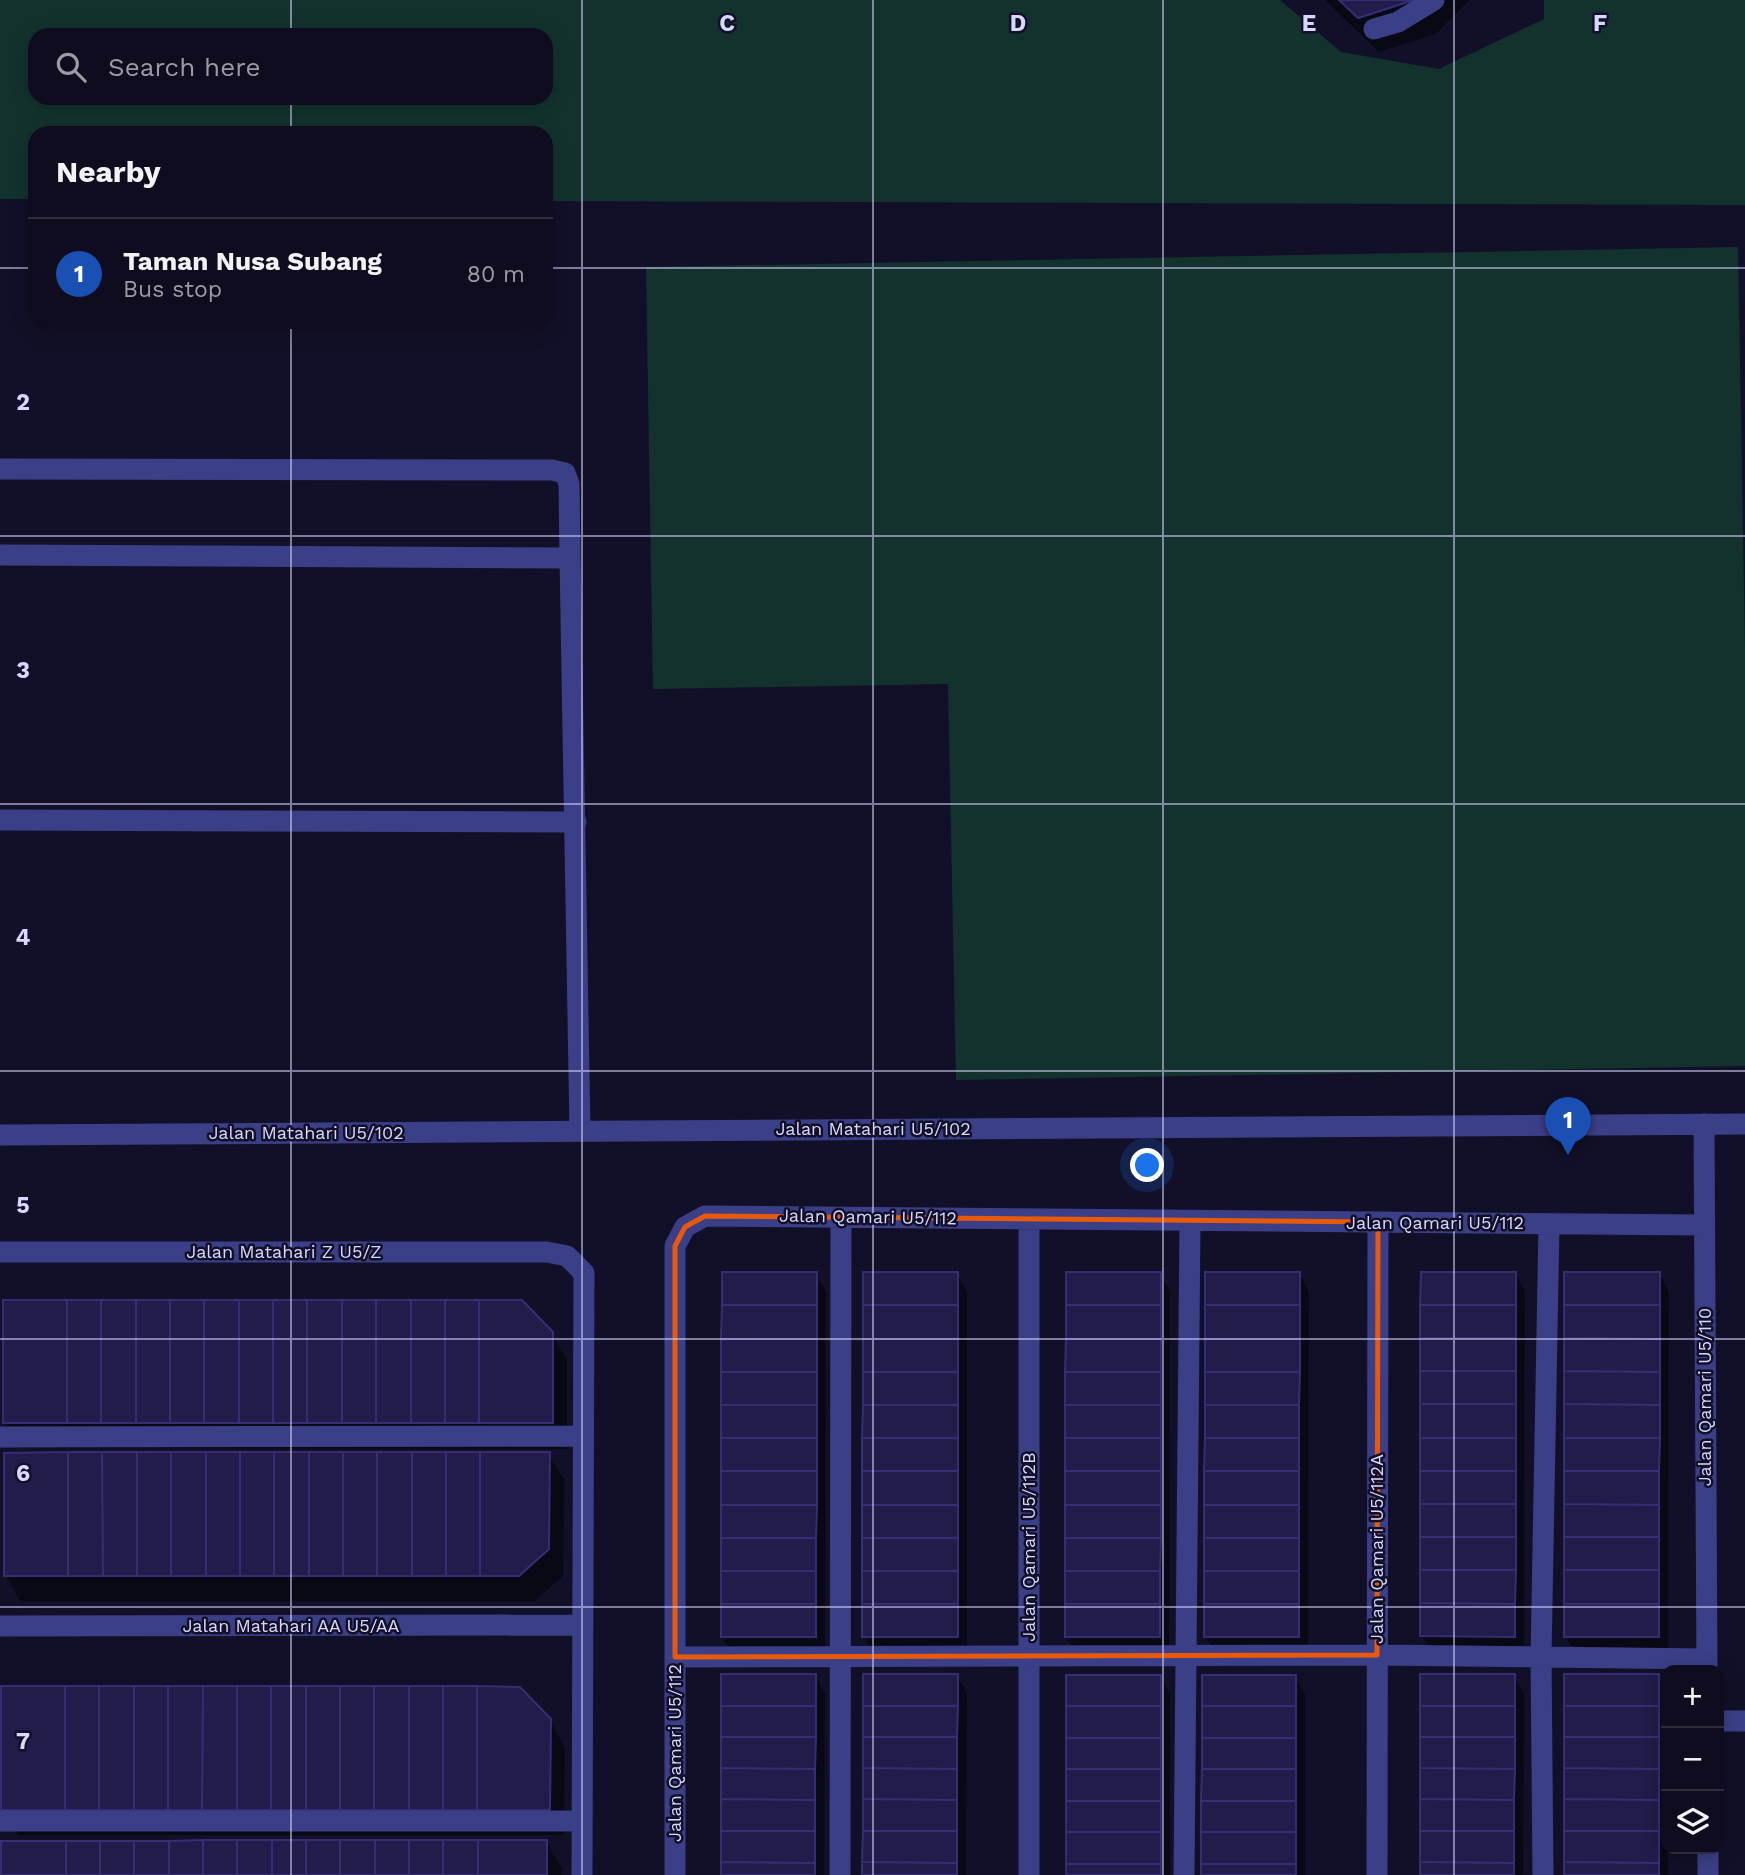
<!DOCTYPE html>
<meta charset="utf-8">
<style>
:root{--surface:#0e0c1e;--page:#1c1a2b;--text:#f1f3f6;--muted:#9b9ba4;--line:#2e2c3c;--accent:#d93025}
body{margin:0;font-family:"Work Sans",sans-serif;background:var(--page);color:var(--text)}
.controls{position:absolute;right:21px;bottom:21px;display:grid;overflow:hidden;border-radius:14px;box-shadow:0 4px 18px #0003}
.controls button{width:63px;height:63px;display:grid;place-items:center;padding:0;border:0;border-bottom:2px solid var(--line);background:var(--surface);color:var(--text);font:35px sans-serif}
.you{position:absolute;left:1148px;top:1166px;width:24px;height:24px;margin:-18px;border:5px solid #fff;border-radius:50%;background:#1a73e8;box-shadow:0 0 0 10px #1a73e833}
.badge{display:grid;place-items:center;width:46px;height:46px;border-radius:50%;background:var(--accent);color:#fff;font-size:23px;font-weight:700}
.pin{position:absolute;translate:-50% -58px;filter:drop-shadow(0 2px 4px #0008)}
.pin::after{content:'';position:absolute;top:37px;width:24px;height:21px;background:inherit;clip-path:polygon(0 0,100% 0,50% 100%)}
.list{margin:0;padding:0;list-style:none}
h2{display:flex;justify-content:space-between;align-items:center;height:91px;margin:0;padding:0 28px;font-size:30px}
h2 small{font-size:23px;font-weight:400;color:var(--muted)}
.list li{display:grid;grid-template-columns:46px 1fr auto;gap:21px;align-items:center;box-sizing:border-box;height:112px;padding:0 28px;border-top:2px solid var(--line)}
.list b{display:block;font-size:26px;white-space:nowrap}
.list p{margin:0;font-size:23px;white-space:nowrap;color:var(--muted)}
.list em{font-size:23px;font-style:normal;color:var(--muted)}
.icon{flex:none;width:38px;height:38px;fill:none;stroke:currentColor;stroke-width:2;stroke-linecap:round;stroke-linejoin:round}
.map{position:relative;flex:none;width:1745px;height:1875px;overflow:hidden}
.search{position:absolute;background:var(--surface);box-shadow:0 4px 18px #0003;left:28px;top:28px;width:525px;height:77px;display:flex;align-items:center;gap:18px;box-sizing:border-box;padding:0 24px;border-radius:21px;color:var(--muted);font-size:26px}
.panel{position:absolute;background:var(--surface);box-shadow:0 4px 18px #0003;left:28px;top:126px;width:525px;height:203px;border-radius:21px}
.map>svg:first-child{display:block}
</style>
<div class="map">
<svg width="1745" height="1875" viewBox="0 0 1745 1875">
<rect width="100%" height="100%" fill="#121028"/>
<path fill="#13322e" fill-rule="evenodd" d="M0 0H1280L1341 52 1439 69 1544 19V0H1745V205L546 201V133H35V199H0ZM35 35H546V98H35Z
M1738 247 1745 647V1066L956 1080 948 684 653 689 646 267Z"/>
<path fill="#0007" d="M1325 0H1469L1436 34 1379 52Z
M1515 1273 1525 1291 1524 1654 1432 1653 1422 1636Z
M816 1274 826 1291 825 1654H732L722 1637Z
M957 1274 967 1291V1654H874L864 1637Z
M1160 1274 1170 1291 1169 1654H1076L1066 1637Z
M1299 1274 1309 1291 1308 1654H1216L1206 1637Z
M1659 1274 1669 1291 1668 1654H1575L1565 1636Z
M552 1333 567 1360V1449L20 1448 5 1422Z
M549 1454 564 1480 563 1576 534 1601H20L5 1575Z
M815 1676 825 1693 824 1875H722Z
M957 1676 967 1693 966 1875H864Z
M1160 1676 1170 1694V1875H1068Z
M1514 1676 1524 1693 1523 1875H1421Z
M1658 1676 1666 1690 1668 1875H1566Z
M1295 1677 1305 1694V1875H1203Z
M549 1720 565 1747 564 1835H18L2 1809Z
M546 1842 562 1868 561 1875H3Z"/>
<path fill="#211c49" stroke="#362e75" stroke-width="2" d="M1339 0H1414L1358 18Z
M722 1272H817V1305H722Z
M863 1272H958V1305H863Z
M1066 1272H1161V1305H1066Z
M1205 1272H1300V1305H1205Z
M1421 1272H1516V1305H1420Z
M1564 1272H1660V1305H1564Z
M3 1300H67V1423H3Z
M67 1300H101V1423H67Z
M101 1300H136V1423H101Z
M136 1300H170V1423H136Z
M170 1300H204V1423H170Z
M204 1300H239V1423H204Z
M239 1300H273V1423H239Z
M273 1300H307V1423H273Z
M307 1300H342V1423H307Z
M342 1300H376V1423H342Z
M376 1300H411V1423H376Z
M411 1300H445V1423H411Z
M445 1300H479V1423H445Z
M479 1300H522L553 1332V1423H479Z
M722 1305H817V1339H721Z
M863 1305H958V1339H863Z
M1066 1305H1161V1339H1066Z
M1205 1305H1300V1339H1205Z
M1420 1305H1516V1338H1420Z
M1564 1305H1660V1339L1564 1338Z
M1420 1338H1516V1371H1420Z
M1564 1338 1660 1339V1372L1564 1371Z
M721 1339H817V1372H721Z
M863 1339H958V1372H863Z
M1066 1339H1161V1372H1065Z
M1205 1339H1300V1372H1205Z
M1420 1371H1516V1404H1420Z
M1564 1371 1660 1372V1405L1564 1404Z
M721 1372H817V1405H721Z
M863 1372H958V1405H863Z
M1065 1372H1161V1405H1065Z
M1205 1372H1300L1299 1405H1205Z
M1420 1404H1516V1438H1420Z
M1564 1404 1660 1405V1438H1564Z
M721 1405H817V1438H721Z
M863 1405H958V1438H862Z
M1065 1405H1161V1438H1065Z
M1205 1405H1299V1438H1205Z
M721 1438H817V1471H721Z
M862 1438H958V1471H862Z
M1065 1438H1161V1471H1065Z
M1205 1438H1299V1471H1204Z
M1420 1438H1516V1471H1420Z
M1564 1438H1660L1659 1471H1564Z
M68 1452V1576H4V1453Z
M68 1452H102L103 1576H68Z
M102 1452H137V1576H103Z
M137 1452H171V1576H137Z
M171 1452H206V1576H171Z
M206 1452H240V1576H206Z
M240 1452H274V1576H240Z
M274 1452H309V1576H274Z
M309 1452H343V1576H309Z
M343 1452H377V1576H343Z
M377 1452H412V1576H377Z
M412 1452H446V1576H412Z
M446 1452H480V1576H446Z
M480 1452H550L549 1549 519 1576H480Z
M721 1471H817V1505H721Z
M862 1471H958V1505H862Z
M1065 1471H1161V1505H1065Z
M1204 1471H1299V1505H1204Z
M1420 1471H1516V1504H1420Z
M1564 1471H1659V1505L1564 1504Z
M1420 1504H1516V1537H1420Z
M1564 1504 1659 1505V1537H1564Z
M721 1505H817L816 1538H721Z
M862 1505H958V1538H862Z
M1065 1505H1161V1538H1065Z
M1204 1505H1299V1538H1204Z
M1420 1537H1516V1570H1420Z
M1564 1537H1659V1570H1564Z
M721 1538H816V1571H721Z
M862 1538H958V1571H862Z
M1065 1538H1161L1160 1571H1065Z
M1204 1538H1299V1571H1204Z
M1420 1570H1516L1515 1604 1420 1603Z
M1564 1570H1659V1604H1564Z
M721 1571H816V1604H721Z
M862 1571H958V1604H862Z
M1065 1571H1160V1604H1065Z
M1204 1571H1299V1604H1204Z
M1420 1603 1515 1604V1637L1420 1636Z
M721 1604H816V1637H721Z
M862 1604H958V1637H862Z
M1065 1604H1160V1637H1065Z
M1204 1604H1299V1637H1204Z
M1564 1604H1659V1637H1564Z
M721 1674H816V1706H721Z
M863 1674H958V1706H863Z
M1420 1674H1515V1706H1420Z
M1564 1674H1659V1706H1564Z
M1066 1675H1161V1706H1066Z
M1202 1675H1296V1706H1202Z
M1 1686H65V1810H1Z
M65 1686H99V1810H65Z
M99 1686H134V1810H99Z
M134 1686H168V1810H134Z
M168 1686H203L202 1810H168Z
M203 1686H237V1810H202Z
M237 1686H271V1810H237Z
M271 1686H306V1810H271Z
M306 1686H340V1810H306Z
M340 1686H374V1810H340Z
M374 1686H409V1810H374Z
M409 1686H443V1810H409Z
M443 1686H477V1810H443Z
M477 1686 520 1687 551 1719 550 1810H477Z
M721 1706H816V1737H721Z
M863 1706H958L957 1737H863Z
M1066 1706H1161V1738H1066Z
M1202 1706H1296V1738H1202Z
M1420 1706H1515V1737H1420Z
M1564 1706H1659V1737H1564Z
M721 1737H816L815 1769 721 1768Z
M863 1737H957V1769L863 1768Z
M1420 1737H1515V1769L1420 1768Z
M1564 1737H1659V1769L1564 1768Z
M1066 1738H1161V1769H1066Z
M1202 1738H1296V1769H1202Z
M721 1768 815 1769V1800L721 1799Z
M863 1768 957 1769V1800L863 1799Z
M1420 1768 1515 1769 1514 1800 1420 1799Z
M1564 1768 1659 1769V1800L1564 1799Z
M1066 1769H1161V1801H1066Z
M1202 1769H1296V1801H1201Z
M721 1799 815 1800V1831H721Z
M863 1799 957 1800V1831H863Z
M1420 1799 1514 1800V1831H1420Z
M1564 1799 1659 1800V1831H1564Z
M1066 1801H1161V1832H1066Z
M1201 1801H1296V1832H1201Z
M721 1831H815V1863L721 1862Z
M863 1831H957V1863L862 1862Z
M1420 1831H1514V1863L1420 1862Z
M1564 1831H1659V1863L1564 1862Z
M1066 1832H1161V1864H1066Z
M1201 1832H1296V1864H1201Z
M203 1840V1875H169V1841Z
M203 1840H237V1875H203Z
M237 1840H272V1875H237Z
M272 1840H306V1875H272Z
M306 1840H340V1875H306Z
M340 1840H375V1875H340Z
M375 1840H409V1875H375Z
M409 1840H443V1875H409Z
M443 1840H478V1875H443Z
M478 1840H547V1875H478Z
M1 1841H66V1875H1Z
M66 1841H100V1875H66Z
M100 1841H134V1875H100Z
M134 1841H169V1875H134Z
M721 1862 815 1863V1875H721Z
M862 1862 957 1863V1875H862Z
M1420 1862 1514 1863V1875H1420Z
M1564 1862 1659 1863V1875H1564Z
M1066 1864H1161V1875H1066Z
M1201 1864H1296V1875H1201Z"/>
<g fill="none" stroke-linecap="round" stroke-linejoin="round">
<path stroke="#3b3f87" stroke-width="21" d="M1374 29 1398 22 1434 0
M0 469 552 470 565 473 569 484 570 558 580 1131
M0 555 570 558
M0 820 576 822
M1704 1124 1707 1670
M0 1135 1745 1124
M1029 1219V1875
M0 1252H547L567 1256 584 1273 582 1875
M0 1437 583 1436
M0 1626 582 1625
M675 1657 1377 1655 1707 1659
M1719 1721H1745
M0 1821H582
M1708 1849V1875
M675 1875V1246L685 1227 705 1216 1704 1225
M840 1875 841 1217
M1184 1875 1190 1221
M1377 1875 1378 1222
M1543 1875 1541 1657 1549 1224"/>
</g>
<path fill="none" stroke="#e8590c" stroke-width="5" stroke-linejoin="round" d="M705 1216 1378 1222 1377 1655 675 1657V1246L685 1227Z"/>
<path fill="none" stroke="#d8d7ff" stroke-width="2" stroke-opacity="0.55" d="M291 0V35M582 0V1875M873 0V1875M1163 0V1875M1454 0V1875M291 98V133M0 268H35M546 268H1745M291 322V1875M0 536H1745M0 804H1745M0 1071H1745M0 1339H1745M0 1607H1745"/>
<g text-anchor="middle" stroke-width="5" stroke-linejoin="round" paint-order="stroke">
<g font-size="18" fill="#d8d7ff" stroke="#121028">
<text x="873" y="1135">Jalan Matahari U5/102</text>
<text x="306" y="1139">Jalan Matahari U5/102</text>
<text transform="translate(868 1217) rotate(1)" y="6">Jalan Qamari U5/112</text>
<text x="1435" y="1229">Jalan Qamari U5/112</text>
<text x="284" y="1258">Jalan Matahari Z U5/Z</text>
<text transform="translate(1705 1397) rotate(-90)" y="6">Jalan Qamari U5/110</text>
<text transform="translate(1029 1547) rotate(-90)" y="6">Jalan Qamari U5/112B</text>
<text transform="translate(1377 1549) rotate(-90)" y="6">Jalan Qamari U5/112A</text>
<text x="291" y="1632">Jalan Matahari AA U5/AA</text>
<text transform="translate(675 1753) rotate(-90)" y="6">Jalan Qamari U5/112</text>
</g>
</g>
<g font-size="23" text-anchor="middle" font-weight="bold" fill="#d8d7ff" stroke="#121028" stroke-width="5" stroke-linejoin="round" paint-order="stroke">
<text x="727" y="31">C</text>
<text x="1018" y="31">D</text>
<text x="1309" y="31">E</text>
<text x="1600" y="31">F</text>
<text x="23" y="410">2</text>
<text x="23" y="678">3</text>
<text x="23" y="945">4</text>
<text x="23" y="1213">5</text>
<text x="23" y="1481">6</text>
<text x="23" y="1749">7</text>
</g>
</svg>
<div class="controls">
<button>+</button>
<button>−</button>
<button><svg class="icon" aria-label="layers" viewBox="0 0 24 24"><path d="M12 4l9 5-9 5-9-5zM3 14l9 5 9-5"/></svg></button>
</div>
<div class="you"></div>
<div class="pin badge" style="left:1568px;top:1155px;background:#1a4fb4">1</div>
<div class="search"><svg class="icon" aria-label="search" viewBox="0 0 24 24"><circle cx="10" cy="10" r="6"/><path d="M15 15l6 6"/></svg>Search here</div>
<section class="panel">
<h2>Nearby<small></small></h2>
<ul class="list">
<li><span class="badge" style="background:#1a4fb4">1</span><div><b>Taman Nusa Subang</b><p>Bus stop</p></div><em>80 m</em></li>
</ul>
</section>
</div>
